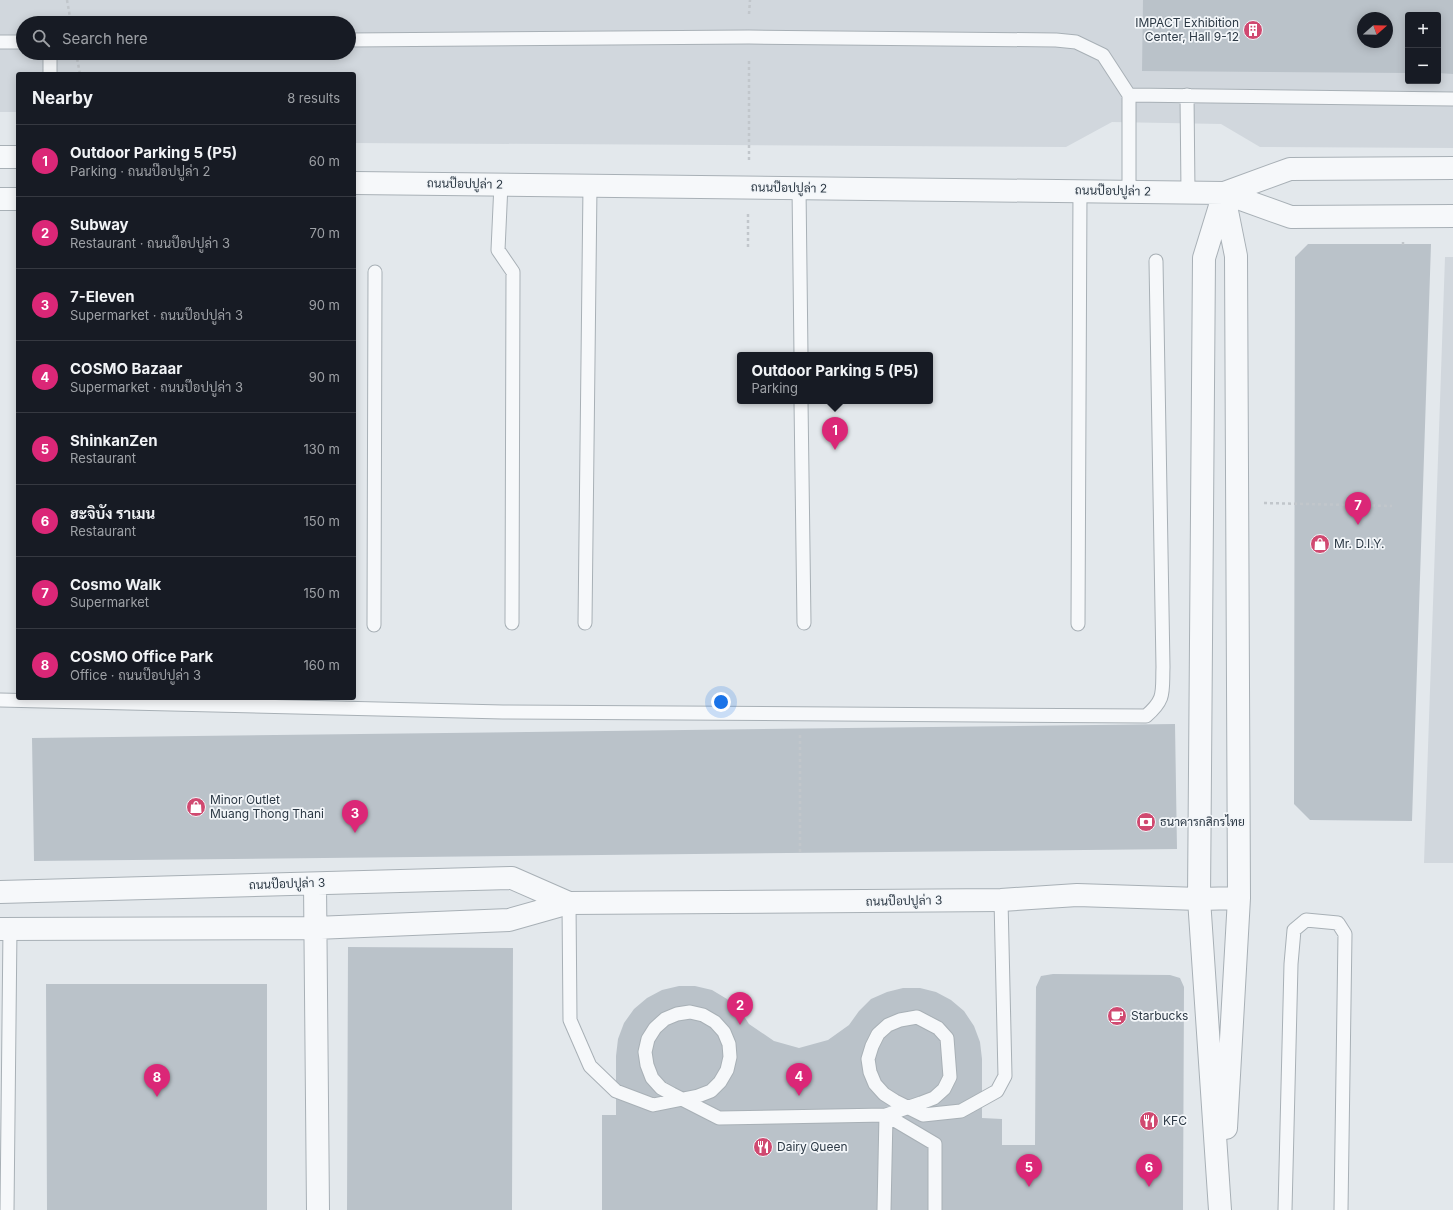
<!DOCTYPE html>
<meta charset="utf-8">
<style>
:root{--surface:#171b24;--page:#20242c;--text:#f1f3f6;--muted:#9ea1a6;--line:#363941;--accent:#db2777}
body{margin:0;font-family:Inter,Sarabun,sans-serif;background:var(--page);color:var(--text)}
.controls{position:absolute;right:12px;top:12px;display:grid;overflow:hidden;border-radius:4px;box-shadow:0 2px 10px #0003}
.controls button{width:36px;height:36px;display:grid;place-items:center;padding:0;border:0;border-bottom:1px solid var(--line);background:var(--surface);color:var(--text);font:20px sans-serif}
.compass{position:absolute;left:1357px;top:12px;width:36px;height:36px;border-radius:50%;background:var(--surface);box-shadow:0 2px 10px #0003;rotate:70deg}
.you{position:absolute;left:721px;top:702px;width:14px;height:14px;margin:-10px;border:3px solid #fff;border-radius:50%;background:#1a73e8;box-shadow:0 0 0 6px #1a73e833}
.badge{display:grid;place-items:center;width:26px;height:26px;border-radius:50%;background:var(--accent);color:#fff;font-size:13px;font-weight:700}
.pin{position:absolute;translate:-50% -33px;filter:drop-shadow(0 1px 2px #0008)}
.pin::after{content:'';position:absolute;top:21px;width:14px;height:12px;background:inherit;clip-path:polygon(0 0,100% 0,50% 100%)}
.popup{position:absolute;left:737px;top:352px;width:196px;height:52px;box-sizing:border-box;display:grid;place-content:center;border-radius:4px;background:var(--surface);filter:drop-shadow(0 1px 3px #0005);font-size:13px;white-space:nowrap;color:var(--muted)}
.popup b{font-size:15px;color:var(--text)}
.popup::after{content:'';position:absolute;left:50%;top:100%;margin-left:-8px;border:8px solid transparent;border-top-color:var(--surface)}
.list{margin:0;padding:0;list-style:none}
h2{display:flex;justify-content:space-between;align-items:center;height:52px;margin:0;padding:0 16px;font-size:17px}
h2 small{font-size:13px;font-weight:400;color:var(--muted)}
.list li{display:grid;grid-template-columns:26px 1fr auto;gap:12px;align-items:center;box-sizing:border-box;height:72px;padding:0 16px;border-top:1px solid var(--line)}
.list b{display:block;font-size:15px;white-space:nowrap}
.list p{margin:0;font-size:13px;white-space:nowrap;color:var(--muted)}
.list em{font-size:13px;font-style:normal;color:var(--muted)}
.icon{flex:none;width:22px;height:22px;fill:none;stroke:currentColor;stroke-width:2;stroke-linecap:round;stroke-linejoin:round}
.map{position:relative;flex:none;width:1453px;height:1210px;overflow:hidden}
.search{position:absolute;background:var(--surface);box-shadow:0 2px 10px #0003;left:16px;top:16px;width:340px;height:44px;display:flex;align-items:center;gap:10px;box-sizing:border-box;padding:0 14px;border-radius:22px;color:var(--muted);font-size:15px}
.panel{position:absolute;background:var(--surface);box-shadow:0 2px 10px #0003;left:16px;top:72px;width:340px;height:628px;border-radius:4px}
.map>svg:first-child{display:block}
</style>
<div class="map">
<svg width="1453" height="1210" viewBox="0 0 1453 1210">
<rect width="100%" height="100%" fill="#e3e8ec"/>
<path fill="#d1d7dd" fill-rule="evenodd" d="M0 0H1453V148L1260 147 1221 124 1112 122 1066 147 354 143V74H18V112H0ZM1408 15H1438V81H1408ZM1363 18H1387V42H1363ZM23 23H349V53H23Z
M1445 257H1453V863H1424Z"/>
<path fill="#bac2c9" fill-rule="evenodd" d="M1143 0H1453V74L1438 73V15H1408V73L1142 71ZM1363 18H1387V42H1363Z
M1308 244H1431L1412 821 1310 820 1294 804 1295 257Z
M1175 724 1177 849 34 861 32 738Z
M348 947 513 948 512 1210H347Z
M1053 974 1170 975 1180 978 1184 987 1183 1210H602V1115H616V1056L618 1039 624 1023 634 1009 647 998 662 990 679 986H695L712 990 727 999 740 1010 749 1024 774 1041 799 1048 828 1040 849 1025 859 1011 871 999 887 992 903 988H920L936 992 951 1000 964 1011 974 1026 980 1042 982 1059V1118L1002 1119V1145H1035L1036 987 1041 976Z
M46 984H267V1210H47Z"/>
<g fill="none" stroke-linecap="round" stroke-linejoin="round">
<g stroke="#a8b0b6" stroke-width="15">
<path id="service" d="M349 40 749 37 1056 40 1076 42 1103 55 1129 95 1453 99
M0 42H23
M50 74V53
M1129 95V192
M1187 95 1188 192
M501 184 498 250 513 272 512 623
M799 188 801 355
M801 401 804 623
M585 623 590 186
M1078 624 1080 191
M374 625 375 272
M0 700 503 712 1146 716C1166 699 1162 692 1163 667L1156 261
M569 903 570 1020 590 1066 616 1091 653 1105 698 1096 711 1091 720 1082 727 1070 730 1057 729 1044 724 1032 715 1022 703 1015 690 1012 677 1014 665 1019 655 1028 648 1039 645 1052 647 1065 652 1078 661 1088 672 1094 719 1118 886 1115 921 1103 934 1098 944 1089 950 1077 947 1038 938 1028 917 1017 900 1020 888 1025 878 1034 872 1046 868 1059 870 1072 875 1084 884 1094 895 1101 923 1115 961 1111 997 1091 1005 1076 1001 900
M886 1115 935 1144V1210
M7 1210 10 928
M884 1210 886 1115
M1285 1210 1291 964 1294 930 1306 920 1338 923 1345 934 1341 1210"/>
</g>
<g stroke="#a8b0b6" stroke-width="24">
<path id="minor" d="M0 157H18
M354 183 1224 193 1291 217 1453 216
M1224 193 1290 169 1453 168
M1224 196 1236 256 1239 898 1226 1128
M0 199H18
M315 884 318 1210
M0 892 512 878 569 903
M0 929 315 928 509 920 569 903 1001 900 1077 895 1199 899 1239 898
M1220 1210 1199 899 1204 258 1224 193"/>
</g>
<path stroke="#c1c6cb" stroke-width="2.5" stroke-dasharray="3 3" stroke-linecap="butt" d="M67 0 71 23
M749 14 750 0
M76 53 80 74
M749 160V59
M1403 242V248
M748 247V213
M1264 503 1392 506
M800 735V853"/>
<use href="#service" stroke="#f6f8fa" stroke-width="13"/>
<use href="#minor" stroke="#f6f8fa" stroke-width="22"/>
</g>
<defs>
<g id="building-disc" transform="scale(1)"><circle r="9.5" fill="#d04970" stroke="#f3f6f9"/><path d="M-4-6H4V6H1V3H-1V6H-4ZM-2.5-4.3h1.7v1.8h-1.7ZM.8-4.3h1.7v1.8H.8ZM-2.5-1h1.7V.8h-1.7ZM.8-1h1.7V.8H.8Z" fill="#fff"/></g>
<g id="shop-disc" transform="scale(1)"><circle r="9.5" fill="#d04970" stroke="#f3f6f9"/><path d="M-5-2.5h2.3a2.7 3.5 0 0 1 5.4 0H5L5.5 6h-11ZM-1.5-2.5h3a1.5 2.3 0 0 0-3 0Z" fill="#fff"/></g>
<g id="bank-disc" transform="scale(1)"><circle r="9.5" fill="#d04970" stroke="#f3f6f9"/><path d="M-6-4H6V4H-6ZM0-2.3a2.3 2.3 0 1 0 0 4.6a2.3 2.3 0 1 0 0-4.6Z" fill="#fff"/></g>
<g id="cafe-disc" transform="scale(1)"><circle r="9.5" fill="#d04970" stroke="#f3f6f9"/><path d="M-5.5-4.5H6V0H3Q3 3.5 0 3.5H-2.5Q-5.5 3.5-5.5 0ZM3-3.2v2h1.7v-2ZM-6 4.5H4V6H-6Z" fill="#fff"/></g>
<g id="restaurant-disc" transform="scale(1)"><circle r="9.5" fill="#d04970" stroke="#f3f6f9"/><path d="M-5-6h1v4h1v-4h1v4h1v-4h1v5L-1.5 .5V6h-2V.5L-5-1ZM5-6V6H3V1.5H1.5Q1.5-4 5-6Z" fill="#fff"/></g>
</defs>
<g fill-rule="evenodd">
<use href="#building-disc" x="1253" y="30"/>
<use href="#shop-disc" x="1320" y="544"/>
<use href="#shop-disc" x="196" y="807"/>
<use href="#bank-disc" x="1146" y="822"/>
<use href="#cafe-disc" x="1117" y="1016"/>
<use href="#restaurant-disc" x="1149" y="1121"/>
<use href="#restaurant-disc" x="763" y="1147"/>
</g>
<g text-anchor="middle" stroke-width="3.5" stroke-linejoin="round" paint-order="stroke">
<g font-size="12" fill="#2b3844" stroke="#f3f6f9" text-anchor="start">
<text x="1239" y="27" text-anchor="end">IMPACT Exhibition<tspan x="1239" dy="14">Center, Hall 9-12</tspan></text>
<text x="1334" y="548">Mr. D.I.Y.</text>
<text x="210" y="804">Minor Outlet<tspan x="210" dy="14">Muang Thong Thani</tspan></text>
<text x="1160" y="826">ธนาคารกสิกรไทย</text>
<text x="1131" y="1020">Starbucks</text>
<text x="1163" y="1125">KFC</text>
<text x="777" y="1151">Dairy Queen</text>
</g>
<g font-size="12" fill="#2b3844" stroke="#f3f6f9">
<text transform="translate(465 184) rotate(1)" y="4">ถนนป๊อปปูล่า 2</text>
<text transform="translate(789 188) rotate(1)" y="4">ถนนป๊อปปูล่า 2</text>
<text transform="translate(1113 191) rotate(1)" y="4">ถนนป๊อปปูล่า 2</text>
<text transform="translate(287 884) rotate(-2)" y="4">ถนนป๊อปปูล่า 3</text>
<text transform="translate(904 901) rotate(-1)" y="4">ถนนป๊อปปูล่า 3</text>
</g>
</g>
</svg>
<div class="controls">
<button>+</button>
<button>−</button>
</div>
<svg class="compass" viewBox="-18 -18 36 36"><path d="M0-13l5 13h-10z" fill="#e53935"/><path d="M0 13l5-13h-10z" fill="#9ea1a6"/></svg>
<div class="you"></div>
<div class="pin badge" style="left:835px;top:450px">1</div>
<div class="popup"><b>Outdoor Parking 5 (P5)</b>Parking</div>
<div class="pin badge" style="left:740px;top:1025px">2</div>
<div class="pin badge" style="left:355px;top:833px">3</div>
<div class="pin badge" style="left:799px;top:1096px">4</div>
<div class="pin badge" style="left:1029px;top:1187px">5</div>
<div class="pin badge" style="left:1149px;top:1187px">6</div>
<div class="pin badge" style="left:1358px;top:525px">7</div>
<div class="pin badge" style="left:157px;top:1097px">8</div>
<div class="search"><svg class="icon" aria-label="search" viewBox="0 0 24 24"><circle cx="10" cy="10" r="6"/><path d="M15 15l6 6"/></svg>Search here</div>
<section class="panel">
<h2>Nearby<small>8 results</small></h2>
<ul class="list">
<li><span class="badge">1</span><div><b>Outdoor Parking 5 (P5)</b><p>Parking · ถนนป๊อปปูล่า 2</p></div><em>60 m</em></li>
<li><span class="badge">2</span><div><b>Subway</b><p>Restaurant · ถนนป๊อปปูล่า 3</p></div><em>70 m</em></li>
<li><span class="badge">3</span><div><b>7-Eleven</b><p>Supermarket · ถนนป๊อปปูล่า 3</p></div><em>90 m</em></li>
<li><span class="badge">4</span><div><b>COSMO Bazaar</b><p>Supermarket · ถนนป๊อปปูล่า 3</p></div><em>90 m</em></li>
<li><span class="badge">5</span><div><b>ShinkanZen</b><p>Restaurant</p></div><em>130 m</em></li>
<li><span class="badge">6</span><div><b>ฮะจิบัง ราเมน</b><p>Restaurant</p></div><em>150 m</em></li>
<li><span class="badge">7</span><div><b>Cosmo Walk</b><p>Supermarket</p></div><em>150 m</em></li>
<li><span class="badge">8</span><div><b>COSMO Office Park</b><p>Office · ถนนป๊อปปูล่า 3</p></div><em>160 m</em></li>
</ul>
</section>
</div>
